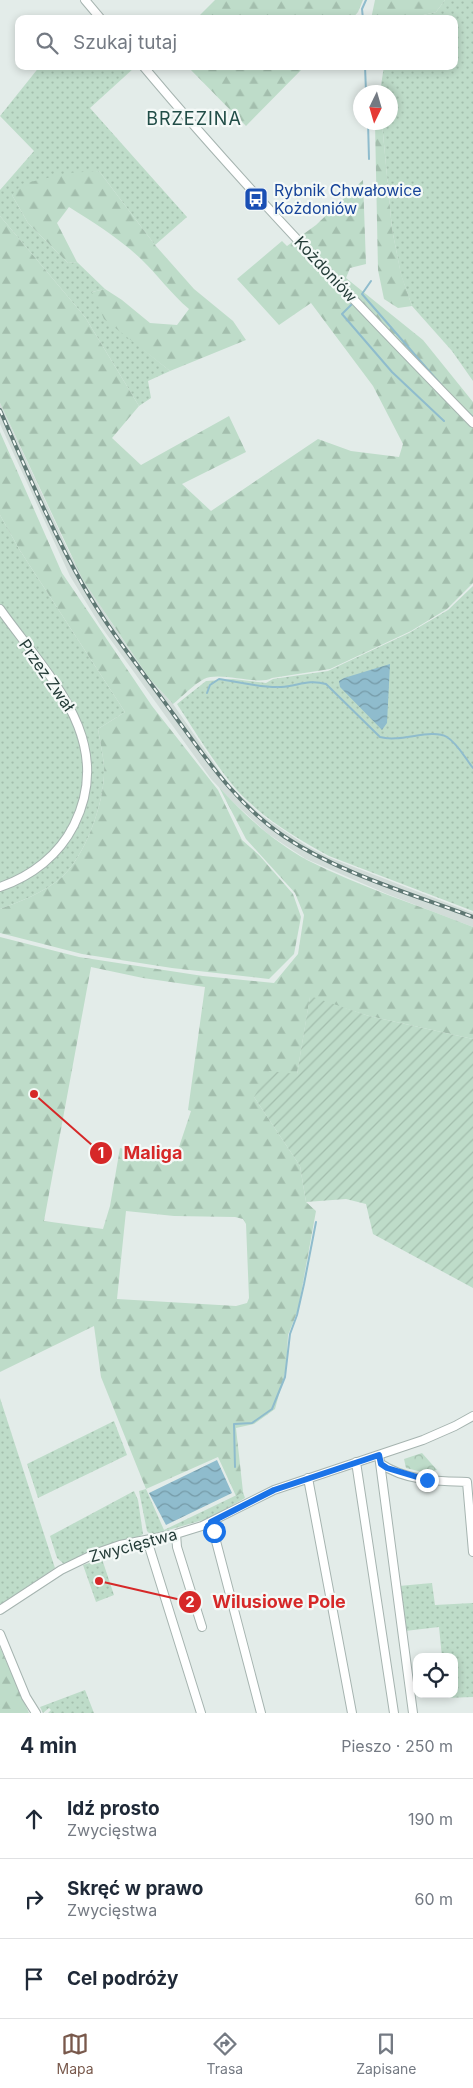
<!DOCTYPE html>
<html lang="pl">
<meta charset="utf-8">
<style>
:root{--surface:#fff;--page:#f6f6f7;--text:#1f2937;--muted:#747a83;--line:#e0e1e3;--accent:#79594c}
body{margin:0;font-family:Inter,sans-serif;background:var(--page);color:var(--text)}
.controls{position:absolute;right:15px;bottom:15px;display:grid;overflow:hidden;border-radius:10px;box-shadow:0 2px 8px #0003}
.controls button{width:45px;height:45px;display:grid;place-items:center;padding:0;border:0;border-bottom:1px solid var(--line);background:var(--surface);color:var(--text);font:25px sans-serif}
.compass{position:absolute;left:353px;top:85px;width:45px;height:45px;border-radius:50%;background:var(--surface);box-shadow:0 2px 8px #0003;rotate:185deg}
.stop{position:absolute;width:15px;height:15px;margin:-11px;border:4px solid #1a73e8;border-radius:50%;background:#fff}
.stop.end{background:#1a73e8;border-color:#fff;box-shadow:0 1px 5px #0008}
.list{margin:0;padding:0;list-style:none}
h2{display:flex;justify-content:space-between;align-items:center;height:65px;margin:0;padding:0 20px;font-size:21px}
h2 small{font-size:16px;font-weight:400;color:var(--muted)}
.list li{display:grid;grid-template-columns:32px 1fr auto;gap:15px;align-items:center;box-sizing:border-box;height:80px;padding:0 20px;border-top:1px solid var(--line)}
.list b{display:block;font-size:19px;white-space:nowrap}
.list p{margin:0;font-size:16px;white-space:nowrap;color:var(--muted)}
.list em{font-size:16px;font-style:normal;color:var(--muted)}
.icon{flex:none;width:28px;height:28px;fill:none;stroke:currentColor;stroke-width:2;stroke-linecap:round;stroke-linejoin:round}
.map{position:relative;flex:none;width:473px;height:1713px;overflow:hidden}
.search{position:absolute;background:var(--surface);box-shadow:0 2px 8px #0003;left:15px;right:15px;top:15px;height:55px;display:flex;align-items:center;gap:12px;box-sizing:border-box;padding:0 18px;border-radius:10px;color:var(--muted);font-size:19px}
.sheet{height:305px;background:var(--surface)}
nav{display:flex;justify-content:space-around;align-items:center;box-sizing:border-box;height:70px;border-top:1px solid var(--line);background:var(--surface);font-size:14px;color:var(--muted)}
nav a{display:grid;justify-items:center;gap:2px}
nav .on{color:var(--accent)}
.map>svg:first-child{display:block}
</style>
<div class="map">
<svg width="473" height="1713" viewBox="0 0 473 1713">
<defs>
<pattern id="grass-dots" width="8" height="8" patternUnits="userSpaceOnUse" patternTransform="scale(1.25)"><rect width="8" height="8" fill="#bedcc9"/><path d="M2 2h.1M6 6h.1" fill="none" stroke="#a3bead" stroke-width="1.8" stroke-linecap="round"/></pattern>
<pattern id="forest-firs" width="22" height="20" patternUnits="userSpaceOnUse" patternTransform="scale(1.25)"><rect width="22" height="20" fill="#bedcc9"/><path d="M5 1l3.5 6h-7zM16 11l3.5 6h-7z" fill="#a3bead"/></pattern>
<pattern id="park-crowns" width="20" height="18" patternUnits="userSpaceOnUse" patternTransform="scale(1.25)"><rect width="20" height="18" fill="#bedcc9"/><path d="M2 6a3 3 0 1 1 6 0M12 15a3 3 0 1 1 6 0" fill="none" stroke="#a3bead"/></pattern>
<pattern id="garden-furrows" width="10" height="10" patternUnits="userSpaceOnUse" patternTransform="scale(1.25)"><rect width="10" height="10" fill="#bedcc9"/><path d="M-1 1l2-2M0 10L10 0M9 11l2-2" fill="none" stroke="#a3bead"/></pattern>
<pattern id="water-waves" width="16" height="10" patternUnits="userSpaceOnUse" patternTransform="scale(1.25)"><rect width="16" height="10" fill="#8fbccd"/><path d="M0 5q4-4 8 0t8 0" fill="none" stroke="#759aa7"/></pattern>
</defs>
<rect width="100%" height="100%" fill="#e3ece9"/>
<path fill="#d1dcd8" d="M0 403 69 552 107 616 149 678 173 704 230 786 261 815 307 846 328 857 473 913V927L387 894 306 859 268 834 233 802 211 779 100 625 70 576 0 424Z"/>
<path fill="url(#grass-dots)" d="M445 0H473V381L452 351 412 306 401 275 392 229 382 123 390 122V92H380L384 66H454V19H417L419 16 436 12Z
M40 66H133L134 68 90 108 187 217 155 245 99 171 12 195 28 223 68 263 77 262 105 289 92 292 144 350 170 371 148 381 151 398 139 406 85 317 0 216V190L34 151 0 116Z
M0 515 19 549 125 712 98 729C100 741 103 754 104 766 106 799 86 856 61 878 43 893 21 901 0 909Z
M473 586V911L329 856C294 837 256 814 231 783 211 758 194 730 177 704L206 681 233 679 266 683 273 679 328 671 349 661 409 633 448 610Z
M0 1398 55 1568 0 1605Z
M114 1421 127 1455 38 1498 27 1464Z
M146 1489 164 1530 243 1492 245 1498 210 1518 151 1535 147 1531 139 1491Z
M134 1491 138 1500 143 1534 137 1538 101 1548 64 1564 57 1558 50 1536Z
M102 1559 114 1595 96 1602 83 1565Z
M432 1583 435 1605 473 1603V1697L445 1698V1694H454V1657H442L439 1627 405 1631 399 1586Z
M85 1690 94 1713H48L51 1710 49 1708 43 1713 40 1707Z"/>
<path fill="url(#forest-firs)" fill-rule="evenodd" d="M215 0H363L358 12 352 19H196Z
M375 0H445L436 12 419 16 417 19H371Z
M187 66H305L246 126Z
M375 123H382L392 229 401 274 412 306 398 308 384 299 378 270Z
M99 171 155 245 194 289 233 321 246 340 170 371 104 319 92 292 105 289 122 300 150 323 177 325 189 309C171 294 158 275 141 259 120 239 93 222 69 207L57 223 77 262 68 263 28 223 12 195 22 184 68 173Z
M363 180 366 264 350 268 346 278 423 340 473 402V583L447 609 411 631 330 669 272 678C257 686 221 671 204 679 193 685 183 696 173 704L149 678 83 580 0 403V216L85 317 139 406 112 438 141 465 229 416 246 452 182 484 211 511 318 439 351 451 399 457 403 444 373 386 311 303 279 325 237 279 282 241 287 246 316 225Z
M0 432 62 573 152 706 218 790 242 840 259 855 293 894 301 917 294 954 269 979 172 968 82 954 0 933V909C21 901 43 893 61 878 86 856 106 799 104 766 103 754 100 741 98 729L125 712 19 549 0 515Z
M219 787C244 815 274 842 307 860 360 887 418 905 473 927V1039L369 1016 310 997 297 1074 254 1097 300 1166 306 1202 316 1211 298 1310 288 1335 286 1369 275 1409 254 1424 236 1428 243 1492 236 1496 218 1457 146 1489 101 1377 94 1326 0 1372V937L79 957 203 976 274 983 298 954 304 915 295 893 246 839ZM91 967 143 978 205 987 188 1110 191 1111 174 1162 120 1148 110 1206 103 1229 44 1221ZM126 1211 174 1216 235 1217 243 1219 246 1224 249 1298 247 1303 236 1306 117 1299Z
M0 1647 29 1713H0Z"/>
<path fill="url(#park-crowns)" d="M422 1453 437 1470 426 1473 406 1468 404 1459Z"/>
<path fill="url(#garden-furrows)" d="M310 996 369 1016 473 1039V1288L373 1234 366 1204 346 1199 306 1202 300 1166 254 1097 269 1071 297 1074Z"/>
<path fill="url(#water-waves)" d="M390 664 387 723 382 730 340 687 339 681 344 678Z
M217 1460 232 1493 166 1525 149 1493Z"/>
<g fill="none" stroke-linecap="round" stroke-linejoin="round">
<path stroke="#8fbccd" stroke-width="2" d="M363 19 362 9 366 0
M365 66 366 92
M368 122 369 159
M371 281 362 294 443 387
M352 304 342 314 392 372 444 421
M467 412 473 417
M207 693 210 685 219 679C239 682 260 688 281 687 298 686 308 679 326 684L380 737C400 743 431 728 447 737 458 744 465 758 473 768
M235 1467 234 1424 252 1423 272 1409 285 1377 290 1334 297 1315 304 1284 316 1222"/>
<g stroke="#a6b4b0" stroke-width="10">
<path id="minor" d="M85 0 101 19
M143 66C247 190 360 307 473 423
M0 609C46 674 117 739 74 825 59 855 32 876 0 887
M379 1455 413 1713
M356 1462 394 1713
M381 1464C406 1481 438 1481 467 1482L473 1552
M308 1478 352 1713
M211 1522 261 1713
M176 1534 177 1547 202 1627
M147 1540 201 1713
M0 1610 61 1570 94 1554 120 1545 176 1534 202 1526 274 1490 423 1440 455 1426 473 1416
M0 1634 26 1697 36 1713"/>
</g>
<use href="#minor" stroke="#fff" stroke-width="8"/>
<g stroke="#5f7874" stroke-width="4">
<path id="rail" d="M0 410C26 469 51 529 83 585 109 631 143 672 174 715 207 760 238 806 285 837 339 873 412 894 473 917"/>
</g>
<use href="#rail" stroke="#f4f9f7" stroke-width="2" stroke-dasharray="5.5" stroke-linecap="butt"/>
</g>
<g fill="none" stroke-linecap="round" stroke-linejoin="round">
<path stroke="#1a73e8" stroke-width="6" d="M214 1531 211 1522 274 1490 379 1455 381 1464 387 1468 427 1480"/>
</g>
<defs>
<g id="bus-square" transform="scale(1.25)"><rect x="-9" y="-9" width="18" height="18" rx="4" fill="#1a4fb4" stroke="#f4f9f7"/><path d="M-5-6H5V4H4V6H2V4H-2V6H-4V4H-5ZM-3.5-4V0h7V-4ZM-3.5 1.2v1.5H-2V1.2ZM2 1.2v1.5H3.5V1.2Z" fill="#fff"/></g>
</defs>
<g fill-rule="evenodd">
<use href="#bus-square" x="256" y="199"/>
</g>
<g text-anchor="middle" stroke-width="4.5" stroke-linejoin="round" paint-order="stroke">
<g font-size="16" fill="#164399" stroke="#f4f9f7" text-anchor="start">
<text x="274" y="196">Rybnik Chwałowice<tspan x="274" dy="18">Kożdoniów</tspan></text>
</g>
<g font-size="16" fill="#243c38" stroke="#f4f9f7">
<text transform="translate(326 269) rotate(47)" y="6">Kożdoniów</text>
<text transform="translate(47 675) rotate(55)" y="6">Przez Zwał</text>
<text transform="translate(133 1545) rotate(-15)" y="6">Zwycięstwa</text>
</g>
<g font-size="18" letter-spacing="1" fill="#214d47" stroke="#f4f9f7">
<text x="194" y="125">BRZEZINA</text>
</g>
</g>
<path fill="none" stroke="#d62828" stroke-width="2" d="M34 1094L101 1153M99 1581L190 1602"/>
<g fill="#d62828" stroke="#f4f9f7" stroke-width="2">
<circle cx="34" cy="1094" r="5"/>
<circle cx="99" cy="1581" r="5"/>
<circle cx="101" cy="1153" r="12"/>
<circle cx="190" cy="1602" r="12"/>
</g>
<g font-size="15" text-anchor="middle" font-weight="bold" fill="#fff">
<text x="101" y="1158">1</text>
<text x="190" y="1607">2</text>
</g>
<g font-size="18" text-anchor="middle" font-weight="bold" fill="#d62828" stroke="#f4f9f7" stroke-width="4.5" stroke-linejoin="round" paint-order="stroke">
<text x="153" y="1159">Maliga</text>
<text x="279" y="1608">Wilusiowe Pole</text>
</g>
</svg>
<div class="controls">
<button><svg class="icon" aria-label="locate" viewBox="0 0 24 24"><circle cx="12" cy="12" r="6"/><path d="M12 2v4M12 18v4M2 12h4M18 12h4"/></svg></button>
</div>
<svg class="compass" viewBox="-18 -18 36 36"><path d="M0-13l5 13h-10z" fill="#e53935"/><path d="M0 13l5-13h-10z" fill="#747a83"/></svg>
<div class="stop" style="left:214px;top:1531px"></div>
<div class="stop end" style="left:427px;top:1480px"></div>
<div class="search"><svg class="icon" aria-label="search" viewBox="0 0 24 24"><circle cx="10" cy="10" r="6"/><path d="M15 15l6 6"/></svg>Szukaj tutaj</div>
</div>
<section class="sheet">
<h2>4 min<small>Pieszo · 250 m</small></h2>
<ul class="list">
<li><svg class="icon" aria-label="ahead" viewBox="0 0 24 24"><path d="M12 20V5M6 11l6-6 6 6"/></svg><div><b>Idź prosto</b><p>Zwycięstwa</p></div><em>190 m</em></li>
<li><svg class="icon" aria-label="right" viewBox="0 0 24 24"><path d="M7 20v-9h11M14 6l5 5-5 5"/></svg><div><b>Skręć w prawo</b><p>Zwycięstwa</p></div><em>60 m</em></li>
<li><svg class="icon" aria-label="arrive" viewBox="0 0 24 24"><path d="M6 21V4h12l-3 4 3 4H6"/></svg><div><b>Cel podróży</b></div></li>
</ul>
</section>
<nav>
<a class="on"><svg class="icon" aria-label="map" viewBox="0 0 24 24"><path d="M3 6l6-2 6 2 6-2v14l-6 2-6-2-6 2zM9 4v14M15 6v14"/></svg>Mapa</a>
<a><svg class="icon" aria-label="directions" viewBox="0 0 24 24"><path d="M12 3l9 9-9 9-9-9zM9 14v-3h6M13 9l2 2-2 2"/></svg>Trasa</a>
<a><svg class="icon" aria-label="saved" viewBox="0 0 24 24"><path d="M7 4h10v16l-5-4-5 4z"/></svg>Zapisane</a>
</nav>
